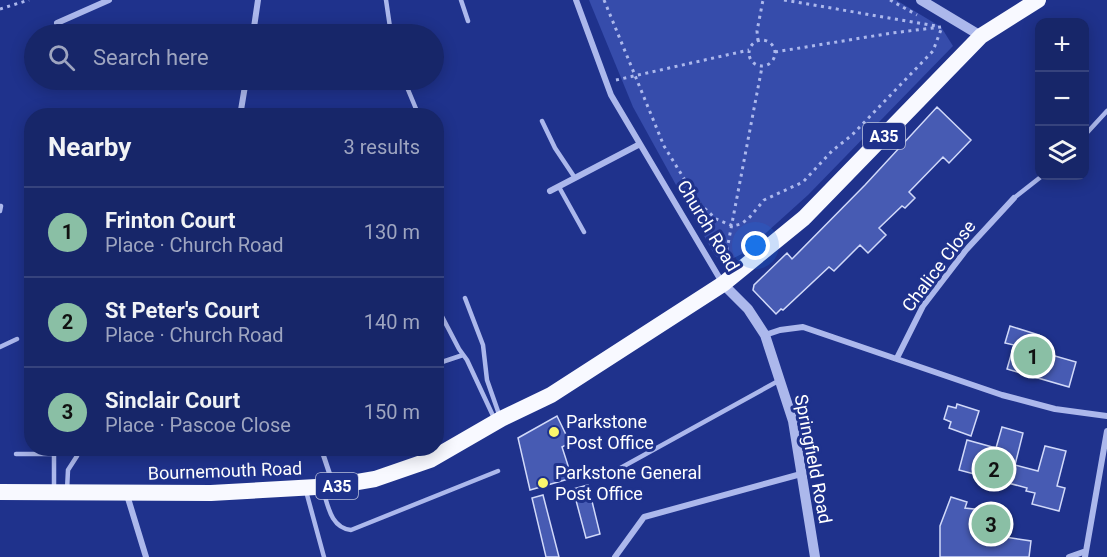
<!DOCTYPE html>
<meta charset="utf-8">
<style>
:root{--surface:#172669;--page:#202e6f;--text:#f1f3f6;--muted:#9ea5c0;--line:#36437d;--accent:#8abfa5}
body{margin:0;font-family:Roboto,sans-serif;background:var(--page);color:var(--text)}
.controls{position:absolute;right:18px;top:18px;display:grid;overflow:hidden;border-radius:12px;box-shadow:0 3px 15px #0003}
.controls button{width:54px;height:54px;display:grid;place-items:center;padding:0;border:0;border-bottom:2px solid var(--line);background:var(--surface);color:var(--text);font:30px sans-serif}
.you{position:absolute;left:756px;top:246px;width:21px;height:21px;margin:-15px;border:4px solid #fff;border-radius:50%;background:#1a73e8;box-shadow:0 0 0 9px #1a73e833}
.badge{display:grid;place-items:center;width:39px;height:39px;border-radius:50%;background:var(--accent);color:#111;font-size:20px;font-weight:700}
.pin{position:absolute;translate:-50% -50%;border:3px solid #fff;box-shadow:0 2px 6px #0006}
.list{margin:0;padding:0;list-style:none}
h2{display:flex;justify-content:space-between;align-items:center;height:78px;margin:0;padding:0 24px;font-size:26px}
h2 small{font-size:20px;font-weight:400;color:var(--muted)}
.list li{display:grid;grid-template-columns:39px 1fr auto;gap:18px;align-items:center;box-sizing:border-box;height:90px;padding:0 24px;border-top:2px solid var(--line)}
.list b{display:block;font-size:22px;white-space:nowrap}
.list p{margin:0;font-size:20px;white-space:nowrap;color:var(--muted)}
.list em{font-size:20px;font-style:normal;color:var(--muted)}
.icon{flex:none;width:33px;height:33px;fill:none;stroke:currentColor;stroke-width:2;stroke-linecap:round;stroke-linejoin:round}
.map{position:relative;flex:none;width:1107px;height:557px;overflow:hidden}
.search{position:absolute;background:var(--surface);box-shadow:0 3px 15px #0003;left:24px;top:24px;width:420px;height:66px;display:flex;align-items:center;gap:15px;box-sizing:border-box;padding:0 21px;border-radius:33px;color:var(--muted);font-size:22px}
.panel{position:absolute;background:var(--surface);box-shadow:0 3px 15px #0003;left:24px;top:108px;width:420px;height:348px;border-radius:24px}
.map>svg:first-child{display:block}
</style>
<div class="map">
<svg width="1107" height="557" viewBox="0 0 1107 557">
<rect width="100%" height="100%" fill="#1f328c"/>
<path fill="#364cab" d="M589 0H896L941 27 953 46 808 195 745 252C733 259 721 266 713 252L633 107Z"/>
<path fill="#475bb3" stroke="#d1d9f9" stroke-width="1.5" d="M937 107 971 140 949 163 943 157 909 192 915 198 905 208 902 206 879 228 886 235 868 253 860 245 834 271 829 267 783 310 781 309 776 314 753 290 754 285 787 253 792 259 865 185Z
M1010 326 1039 335 1034 350 1076 362 1069 387 1007 369 1014 345 1005 343Z
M957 404 979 411 971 436 949 428 951 422 944 419 948 406 956 408Z
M557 416 570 443 562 447 572 478 530 490 518 438Z
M1002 427 1023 433 1015 465 1038 471 1045 446 1066 451 1057 486 1065 488 1059 511 1032 504 1035 493 1026 491 1027 488 959 470 967 440 996 448Z
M588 485 600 534 586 538 573 489Z
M543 495 559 557H546L532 498Z
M951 497 967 502 965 508 1002 512 999 536 1031 541 1029 557H940V526Z"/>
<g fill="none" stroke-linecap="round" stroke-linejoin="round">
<path stroke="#acb8ec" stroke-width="3" stroke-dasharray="3 4.5" stroke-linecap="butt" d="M604 0 664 146 699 203 716 219 733 226 741 224 749 218 764 200 803 182 832 151 852 135 933 51 942 27
M784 0 936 26
M890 0 917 15
M0 9 29 0
M749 53a13 13 0 1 1 26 0a13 13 0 1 1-26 0Z
M758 41 757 31 763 0
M775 52 892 33 941 27
M616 80 749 50
M724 265 762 67"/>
<path stroke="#acb8ec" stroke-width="4.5" d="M386 0 391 34
M461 0 468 21
M404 80 419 116
M542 121 555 148 575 178
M1084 136 1107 111
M559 187 584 232
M1014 198 1042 176
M0 211 1 206
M465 298 483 345 487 380 500 417
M436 305 459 349 467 360 495 420
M0 347 17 339
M436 364 463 355
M16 454H54V490
M615 471 780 380
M67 490 68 470 77 456
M323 490C328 506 331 528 351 530L498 471
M306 491 324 557"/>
<path stroke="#acb8ec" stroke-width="5" d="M321 448 333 484"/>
<path stroke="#acb8ec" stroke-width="6" d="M576 0 611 95 723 284
M57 23 109 0
M253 34 258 0
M240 116 246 80
M550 191 640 144
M765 335 780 330 803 327 1002 395 1055 409 1107 416
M897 358 923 306 966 250 1014 198
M127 495 146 557
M615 557 644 517 801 474
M1069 557 1086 551
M1085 557 1107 431"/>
<path stroke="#acb8ec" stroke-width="10" d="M921 0 981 36
M723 284 748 309 765 335 793 421 815 557"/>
<path stroke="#f8f9ff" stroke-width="16" d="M0 492 211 493 334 486 375 479 430 460 501 419 551 395 723 284 804 218 981 36 1038 0"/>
</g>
<g fill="#faf66c" stroke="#1f328c" stroke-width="2">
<circle cx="554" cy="432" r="6"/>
<circle cx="543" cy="483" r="6"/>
</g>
<g text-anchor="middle" stroke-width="6" stroke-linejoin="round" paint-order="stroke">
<g fill="#1f328c" stroke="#bcc2dc" stroke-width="1.5">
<rect x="863" y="123" width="42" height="26" rx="4.5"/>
<rect x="316" y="473" width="42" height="26" rx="4.5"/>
</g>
<g font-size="16" font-weight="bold" fill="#fff">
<text x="884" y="142">A35</text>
<text x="337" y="492">A35</text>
</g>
<g font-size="18" fill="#fff" stroke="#1f328c">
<text transform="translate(708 226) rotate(59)" y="6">Church Road</text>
<text transform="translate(939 266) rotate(-53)" y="6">Chalice Close</text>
<text transform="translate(813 459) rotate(79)" y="6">Springfield Road</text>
<text transform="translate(225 471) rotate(-2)" y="6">Bournemouth Road</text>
</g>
<g font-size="18" fill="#fff" stroke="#1f328c" text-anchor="start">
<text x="566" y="428">Parkstone<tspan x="566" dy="21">Post Office</tspan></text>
<text x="555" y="479">Parkstone General<tspan x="555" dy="21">Post Office</tspan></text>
</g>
</g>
</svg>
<div class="controls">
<button>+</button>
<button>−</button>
<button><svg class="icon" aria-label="layers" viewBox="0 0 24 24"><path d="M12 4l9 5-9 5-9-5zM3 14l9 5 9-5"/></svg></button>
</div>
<div class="you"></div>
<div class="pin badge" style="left:1033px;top:356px">1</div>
<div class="pin badge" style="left:994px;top:469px">2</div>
<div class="pin badge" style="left:991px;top:524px">3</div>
<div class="search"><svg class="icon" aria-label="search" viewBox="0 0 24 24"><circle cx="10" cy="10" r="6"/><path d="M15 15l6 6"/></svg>Search here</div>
<section class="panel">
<h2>Nearby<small>3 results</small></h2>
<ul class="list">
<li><span class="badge">1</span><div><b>Frinton Court</b><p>Place · Church Road</p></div><em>130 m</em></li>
<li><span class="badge">2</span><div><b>St Peter's Court</b><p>Place · Church Road</p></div><em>140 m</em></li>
<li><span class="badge">3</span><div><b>Sinclair Court</b><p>Place · Pascoe Close</p></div><em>150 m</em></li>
</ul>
</section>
</div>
